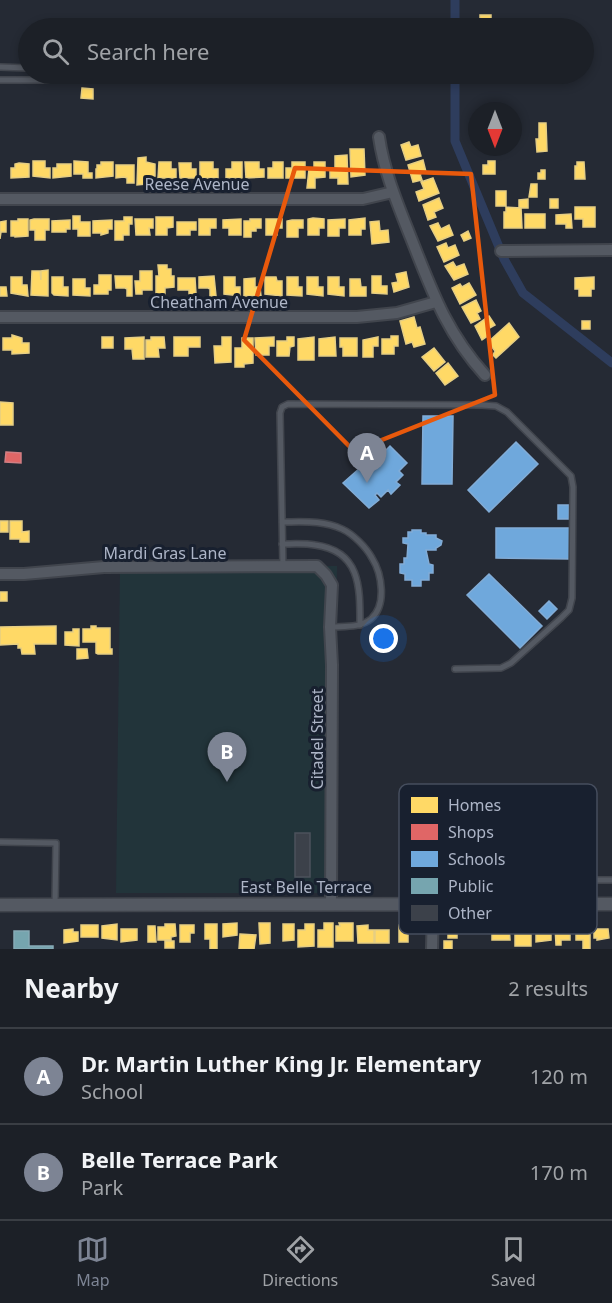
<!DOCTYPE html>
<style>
:root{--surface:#1c2027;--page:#25282f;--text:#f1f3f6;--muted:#a0a3a7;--line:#3a3e44;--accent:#7d8494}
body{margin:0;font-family:"Noto Sans",sans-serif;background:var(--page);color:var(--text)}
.compass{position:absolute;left:468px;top:102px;width:54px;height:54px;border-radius:50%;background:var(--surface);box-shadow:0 3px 9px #0003;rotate:180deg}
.you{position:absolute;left:384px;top:639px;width:21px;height:21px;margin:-15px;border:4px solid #fff;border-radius:50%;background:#1a73e8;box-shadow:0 0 0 9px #1a73e833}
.badge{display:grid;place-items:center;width:39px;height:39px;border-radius:50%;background:var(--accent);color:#fff;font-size:20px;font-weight:700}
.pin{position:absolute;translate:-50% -50px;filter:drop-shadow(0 2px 3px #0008)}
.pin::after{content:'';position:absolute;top:32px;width:21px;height:18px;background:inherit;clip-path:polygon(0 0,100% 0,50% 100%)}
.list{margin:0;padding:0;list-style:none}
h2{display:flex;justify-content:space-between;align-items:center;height:78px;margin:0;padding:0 24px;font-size:26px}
h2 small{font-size:20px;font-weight:400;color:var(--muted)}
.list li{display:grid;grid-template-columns:39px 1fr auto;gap:18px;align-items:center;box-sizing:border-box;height:96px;padding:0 24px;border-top:2px solid var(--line)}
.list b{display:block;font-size:22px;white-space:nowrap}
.list p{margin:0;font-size:20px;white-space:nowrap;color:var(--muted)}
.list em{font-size:20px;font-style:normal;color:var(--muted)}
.icon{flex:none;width:33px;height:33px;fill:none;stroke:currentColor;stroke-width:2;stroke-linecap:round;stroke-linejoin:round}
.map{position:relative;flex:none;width:612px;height:949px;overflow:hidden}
.search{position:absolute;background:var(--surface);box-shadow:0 3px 9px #0003;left:18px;right:18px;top:18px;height:66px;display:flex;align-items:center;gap:15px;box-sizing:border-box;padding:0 21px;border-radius:33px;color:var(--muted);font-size:22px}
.sheet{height:270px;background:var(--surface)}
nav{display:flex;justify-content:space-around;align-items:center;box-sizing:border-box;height:84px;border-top:2px solid var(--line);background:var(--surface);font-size:16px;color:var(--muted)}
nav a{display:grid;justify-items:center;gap:3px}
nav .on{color:var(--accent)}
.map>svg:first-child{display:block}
</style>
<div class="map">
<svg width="612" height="949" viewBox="0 0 612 949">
<rect width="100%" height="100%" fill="#252a34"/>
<path fill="#22343a" d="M337 566 335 893H116L120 567Z"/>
<path fill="#ffd966" stroke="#e6ce83" stroke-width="1.5" d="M480 15H491V28H480Z
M82 88 93 89V99L81 98Z
M539 123H546L547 151 537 152 536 139H539Z
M409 142 411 147 418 145 421 156 406 160 401 145Z
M350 149H364L365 175 351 177Z
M347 155 348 184H338V178H330V169H335V156Z
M146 157V162L155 164V176L146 177V184L137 185 138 158Z
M423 160 426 172 420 174 422 180 413 182 408 165Z
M33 161H45V168H50V178L33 176Z
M74 161 88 162V173H92V178H83V174H74Z
M488 161H495V174H483V165H488Z
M101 162H113V176L96 178V169H97V165H101Z
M159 162H171V169H176V178H158Z
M200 162H213V169H218V178H200Z
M232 162H242V178H226V169H232Z
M245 162H259V169H264V177L246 178Z
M273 162H283V178H268V168H273Z
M292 162H305V178H286V168H292Z
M314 162H325V177L315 178V188H307L309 169H314Z
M577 162H584L585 179H575V166H577Z
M19 163 29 164V177L11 178V168H15V164Z
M179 163H191V169H196V178H180Z
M57 164H71V176L53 178V168H57Z
M116 165H134V183H127V178L124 177 116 178Z
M541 170H545V179H538V173H541Z
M433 178 439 193 419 201 416 192 424 189 421 182Z
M531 184H537V197H529Z
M496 191H506V206H496Z
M439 198 443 208 434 212 436 217 428 220 423 205Z
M528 199V208H519V200Z
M550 199H558V208H550Z
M506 207 521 208 522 228H504V212H506Z
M575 207H595V227H583V219H575Z
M525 214H545V228H525Z
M571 214 572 228H566V224H556V215Z
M73 216H80V222H90V236H78V229H73Z
M124 217H132V224H129V235H123V240H115V221H124Z
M156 217H173V227L167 228V235H156Z
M313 218 324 219V228H319V235H308V219Z
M365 218V229H361V235H349V220Z
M18 219H28V236L15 237V236H11V221H18Z
M34 219H49V230H45V240H35V230H30V220Z
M135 219H153V228H149L150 235H136Z
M199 219H216V228H210V235H199Z
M241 219V235H229V228H223V220Z
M250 219H261V228H256V231H251V237H244V221H250Z
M266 219H282V228H277V235H266Z
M345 219V228H339V236H328V220Z
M70 220V229H66V232H52V221Z
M112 220V229H108V233L101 235V233H93V221Z
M292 220H303V228H298V237H287V221Z
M6 221V232H1L0 239V222Z
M379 221 380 231 388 230 389 242 372 244 370 222Z
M177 222H196V230H190V235H177Z
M438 223 441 229 449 225 453 235 438 241 430 226Z
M468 231 471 238 464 241 461 235Z
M446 243 448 248 455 245 459 255 444 262 437 247Z
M453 262 456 267 464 264 468 274 454 280 445 266Z
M158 265H167V269H171V276H174V287L165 288V296H156V276H159Z
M48 270V296L31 295 32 271H40L41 280V271Z
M140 271H152V290H142V294H136L135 281H140Z
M406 272 409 287 394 292 392 283 398 282 396 274Z
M99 275H111V290H108V294H94V285H99Z
M115 276H132V296H127V289L125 288H116Z
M214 276 216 296H210V289L208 288H199V277Z
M372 276H381V286H387V294L372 293Z
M11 277H22V285H27L28 296 11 293Z
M52 277H63V287H68V296L54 295 52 293Z
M224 277H235V287H240V296L224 294Z
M265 277H276L277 281H282V296L265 294Z
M287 277H298V287H302V296L287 295Z
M307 277H318V287H323V296L307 294Z
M328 277H339V287H344V296L328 294Z
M594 277V289H591V296H579V289H575V278Z
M178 278H195L196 294H189V290H178Z
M255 278V287H260L261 296H244V279Z
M73 279H85V288H90V296L73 295Z
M350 279H360L361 287H366V296H350Z
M469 283 476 295 460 304 452 288 460 284 462 287Z
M0 287H6L7 296H0Z
M476 300 481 311 477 313 480 319 471 323 462 307Z
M489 316 495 325 486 330 489 335 482 340 475 326Z
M414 317 417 328 420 327 425 344 414 347 412 342 406 344 400 321Z
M582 321H590V329H582Z
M509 323 519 337 496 358 493 355 495 351 488 342Z
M12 335 22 338V343H29V353L12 354V350H3V338H12Z
M391 336H398V346H394V354H382V339H391Z
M102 337H113V348H102Z
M144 337V359H133L132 349H125V338Z
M151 337H164L165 348H158L159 357H146V340H151Z
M174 337H200V347H188V356H174Z
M222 337H231V362L215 363 214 346H222Z
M274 337V346H269V355H256L255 338Z
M287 337H294V346L290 347 289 356H277V341H287Z
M314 337V360H298V339Z
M335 337 336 356H319V339Z
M378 337V346H373V357H363V340Z
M242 338H253V363L244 364V367H235V348H242Z
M340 338H357V356H343V347H340Z
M434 348 445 362 434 371 422 357Z
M448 363 458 376 445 385 436 373Z
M0 402 13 403V425H0Z
M0 521H8V532H0Z
M10 521H22V532L29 531V542H20V539H10Z
M0 592H7V601H0Z
M56 626V644H34L35 654H22L21 648H18V644L0 645V627Z
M91 626H96V628H110V649H112V654H98L96 653V642H83V629H91Z
M73 629H79V646L65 645V632H73Z
M77 649H87L88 658 77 659Z
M237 923V935L223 937V924Z
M259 923H270V943L260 944Z
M324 923H333V947H318V930H324Z
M339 923H353V941H336V926H340Z
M402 923H406L408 925V942H399V925H402Z
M117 924V940L102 938V926Z
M165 924H175L176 936 171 937V940H158V927H165Z
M205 924H217V949H210V939H205Z
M283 924H294V940L283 941Z
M305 924H314V946L298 947V930H305Z
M448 924H457V938H448Z
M503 924H509L510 940H492V927L503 926Z
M81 925H98V937H81Z
M180 925H194V933H190V942H180Z
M368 925V930H374V943H358L357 926Z
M536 925H543V929H551V940L536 942Z
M148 926H155L156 942H148Z
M555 926 570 928V940H561V945H556Z
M590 928V949H583V940H576V929Z
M73 929V932H78V941L64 943V930Z
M121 929H137V940L121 942Z
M515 929H531V946H515Z
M594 929H608L609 938 597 940V938H594Z
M375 930H389V943H375Z
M240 934 256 935 254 949H239Z
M165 941H174V948H165Z
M444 941H452V949H444Z"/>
<path fill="#e06666" stroke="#d17e83" stroke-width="1.5" d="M6 452 21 453V463L5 462Z"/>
<path fill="#6fa8dc" stroke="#82acd6" stroke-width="1.5" d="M423 416H453L452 484H422Z
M516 442 538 464 489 512 468 490Z
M390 446 407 463 399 471 403 475 396 482 400 485 391 494 388 490 381 497 377 493 375 495 379 500 369 508 343 483 361 467 359 464 372 451 374 454 378 450 382 454Z
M558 505H569V519H558Z
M496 528H570V559L496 558Z
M412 530H421V533H426V535H436V538L442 541 441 545 436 548V550H426L429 564 433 565V573H429V580H421V586H412V580H405V574L400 573V564H404V558H407L408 544 403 543V538H408V532H412Z
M489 574 542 626 520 648 467 595Z
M549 601 557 609 547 619 539 611Z"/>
<path fill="#76a5af" stroke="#86aab6" stroke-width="1.5" d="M14 931H29V946H53V949H14Z"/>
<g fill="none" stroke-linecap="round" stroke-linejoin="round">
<path stroke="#2e3d5d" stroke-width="9" d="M455 0V28
M455 74V141L504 259 523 293 612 363"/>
</g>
<path fill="#3c414a" stroke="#4c525c" stroke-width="1.5" d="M295 833H310V877H295Z"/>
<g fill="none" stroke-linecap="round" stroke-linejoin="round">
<g stroke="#41454d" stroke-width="8">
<path id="service" d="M0 67 28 68
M0 80H69
M282 522C302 522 323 520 342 529 353 534 366 547 372 558 382 574 387 605 371 619 360 628 344 626 331 627
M282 544C292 544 304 543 315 545 361 551 360 588 360 625
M283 567 280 413 282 407 288 404 482 405 496 406 507 412 571 476 573 487 572 598 569 610 561 618 511 663 501 668 455 669
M0 842 56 843 55 905
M480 903 481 884 485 880H612
M461 904 462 887 469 883 481 884"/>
</g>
<g stroke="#41454d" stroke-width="14">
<path id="minor" d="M379 137C384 172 398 205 411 238 432 291 446 332 485 375
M0 199H363L393 192
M501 251 612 250
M0 317H357L397 313 436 302
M0 574H24L104 567 317 566 326 575 332 585 330 627 332 665 331 904
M432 949 433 904"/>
</g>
<g stroke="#41454d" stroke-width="15">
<path id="tertiary" d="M0 905 612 904"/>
</g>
<use href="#service" stroke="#545962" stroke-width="5"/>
<use href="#minor" stroke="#545962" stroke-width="10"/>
<use href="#tertiary" stroke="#545962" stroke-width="12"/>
</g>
<path fill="none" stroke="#e8590c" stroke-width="4.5" stroke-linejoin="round" d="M295 168 471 174 495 395 354 451 244 340Z"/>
<g text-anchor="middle" stroke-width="6" stroke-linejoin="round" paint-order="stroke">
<g font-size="16" fill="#adb5c7" stroke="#18202f">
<text x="197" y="190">Reese Avenue</text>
<text x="219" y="308">Cheatham Avenue</text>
<text x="165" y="559">Mardi Gras Lane</text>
<text transform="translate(317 739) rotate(-90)" y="6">Citadel Street</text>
<text x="306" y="893">East Belle Terrace</text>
</g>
</g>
<rect x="399" y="784" width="198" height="150" rx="9" fill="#18202f" stroke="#454d5d" stroke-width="1.5"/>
<rect x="411" y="797" width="27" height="16" fill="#ffd966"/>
<rect x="411" y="824" width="27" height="16" fill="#e06666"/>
<rect x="411" y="851" width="27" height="16" fill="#6fa8dc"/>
<rect x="411" y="878" width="27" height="16" fill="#76a5af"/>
<rect x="411" y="905" width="27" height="16" fill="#3c414a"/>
<g font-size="16" fill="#adb5c7">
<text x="448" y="811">Homes</text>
<text x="448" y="838">Shops</text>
<text x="448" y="865">Schools</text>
<text x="448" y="892">Public</text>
<text x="448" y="919">Other</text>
</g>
</svg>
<svg class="compass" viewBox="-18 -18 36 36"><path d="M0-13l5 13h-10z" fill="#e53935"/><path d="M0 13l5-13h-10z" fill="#a0a3a7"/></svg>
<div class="you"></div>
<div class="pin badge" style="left:367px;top:483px">A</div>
<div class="pin badge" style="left:227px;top:782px">B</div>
<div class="search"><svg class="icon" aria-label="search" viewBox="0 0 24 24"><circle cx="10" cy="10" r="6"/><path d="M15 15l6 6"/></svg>Search here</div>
</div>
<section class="sheet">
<h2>Nearby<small>2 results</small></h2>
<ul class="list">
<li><span class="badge">A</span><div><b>Dr. Martin Luther King Jr. Elementary</b><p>School</p></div><em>120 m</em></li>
<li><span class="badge">B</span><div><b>Belle Terrace Park</b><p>Park</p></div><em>170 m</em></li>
</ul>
</section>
<nav>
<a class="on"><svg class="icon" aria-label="map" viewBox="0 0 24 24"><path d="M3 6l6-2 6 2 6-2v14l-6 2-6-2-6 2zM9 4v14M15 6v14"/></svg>Map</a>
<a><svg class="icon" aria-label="directions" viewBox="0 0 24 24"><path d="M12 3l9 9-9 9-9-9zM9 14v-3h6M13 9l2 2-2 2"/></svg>Directions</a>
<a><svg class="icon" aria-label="saved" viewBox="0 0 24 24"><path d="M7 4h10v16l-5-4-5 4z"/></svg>Saved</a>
</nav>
